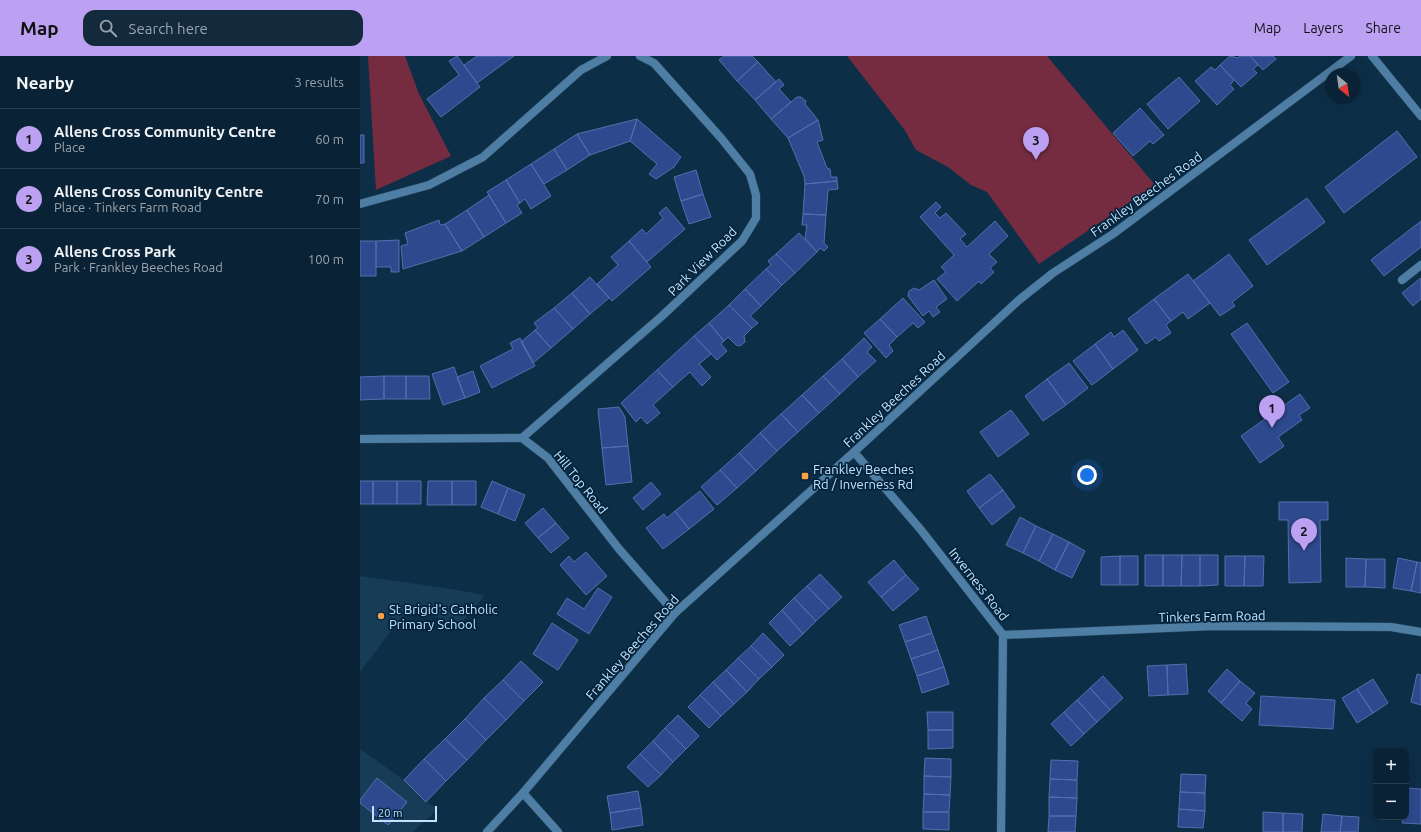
<!DOCTYPE html>
<meta charset="utf-8">
<style>
:root{--surface:#0a2235;--page:#132a3d;--text:#f1f3f6;--muted:#99a4ad;--line:#2a3f50;--accent:#bca0f2}
body{margin:0;font-family:Ubuntu,sans-serif;background:var(--page);color:var(--text)}
.controls{position:absolute;right:12px;bottom:12px;display:grid;overflow:hidden;border-radius:8px;box-shadow:0 4px 16px #0002}
.controls button{width:36px;height:36px;display:grid;place-items:center;padding:0;border:0;border-bottom:1px solid var(--line);background:var(--surface);color:var(--text);font:20px sans-serif}
.compass{position:absolute;left:965px;top:12px;width:36px;height:36px;border-radius:50%;background:var(--surface);box-shadow:0 4px 16px #0002;rotate:151deg}
.scale{position:absolute;left:12px;bottom:10px;width:65px;box-sizing:border-box;padding-left:4px;border:2px solid #c4e2fe;border-top:0;font-size:11px;line-height:14px;white-space:nowrap;color:#c4e2fe;-webkit-text-stroke:3px #03243c;paint-order:stroke}
.you{position:absolute;left:727px;top:419px;width:14px;height:14px;margin:-10px;border:3px solid #fff;border-radius:50%;background:#1a73e8;box-shadow:0 0 0 6px #1a73e833}
.badge{display:grid;place-items:center;width:26px;height:26px;border-radius:50%;background:var(--accent);color:#111;font-size:13px;font-weight:700}
.pin{position:absolute;translate:-50% -33px;filter:drop-shadow(0 1px 2px #0008)}
.pin::after{content:'';position:absolute;top:21px;width:14px;height:12px;background:inherit;clip-path:polygon(0 0,100% 0,50% 100%)}
.list{margin:0;padding:0;list-style:none}
h2{display:flex;justify-content:space-between;align-items:center;height:52px;margin:0;padding:0 16px;font-size:17px}
h2 small{font-size:13px;font-weight:400;color:var(--muted)}
.list li{display:grid;grid-template-columns:26px 1fr auto;gap:12px;align-items:center;box-sizing:border-box;height:60px;padding:0 16px;border-top:1px solid var(--line)}
.list b{display:block;font-size:15px;white-space:nowrap}
.list p{margin:0;font-size:13px;white-space:nowrap;color:var(--muted)}
.list em{font-size:13px;font-style:normal;color:var(--muted)}
.icon{flex:none;width:22px;height:22px;fill:none;stroke:currentColor;stroke-width:2;stroke-linecap:round;stroke-linejoin:round}
.map{position:relative;flex:none;width:1061px;height:776px;overflow:hidden}
header{display:flex;align-items:center;gap:24px;box-sizing:border-box;height:56px;padding:0 20px;background:var(--accent);color:#111}
header strong{font-size:19px}
nav{display:flex;gap:22px;margin-inline-start:auto;font-size:14px}
.search{width:280px;height:36px;background:var(--page);display:flex;align-items:center;gap:10px;box-sizing:border-box;padding:0 14px;border-radius:12px;color:var(--muted);font-size:15px}
main{display:flex}
aside{flex:1;background:var(--surface)}
.map>svg:first-child{display:block}
</style>
<header>
<strong>Map</strong>
<div class="search"><svg class="icon" aria-label="search" viewBox="0 0 24 24"><circle cx="10" cy="10" r="6"/><path d="M15 15l6 6"/></svg>Search here</div>
<nav><a>Map</a><a>Layers</a><a>Share</a></nav>
</header>
<main>
<aside>
<h2>Nearby<small>3 results</small></h2>
<ul class="list">
<li><span class="badge">1</span><div><b>Allens Cross Community Centre</b><p>Place</p></div><em>60 m</em></li>
<li><span class="badge">2</span><div><b>Allens Cross Comunity Centre</b><p>Place · Tinkers Farm Road</p></div><em>70 m</em></li>
<li><span class="badge">3</span><div><b>Allens Cross Park</b><p>Park · Frankley Beeches Road</p></div><em>100 m</em></li>
</ul>
</aside>
<div class="map">
<svg width="1061" height="776" viewBox="0 0 1061 776">
<rect width="100%" height="100%" fill="#0d2e47"/>
<path fill="#163c58" d="M0 520 85 532 125 539 99 570 50 550 0 616Z
M0 693 44 724 66 746 78 753 53 776H0Z"/>
<path fill="#752c41" d="M8 0H45L59 38 91 100 16 134Z
M487 0H687L795 129 679 208 627 136 611 129 588 111 556 94 544 73Z"/>
<path fill="#2e4a8e" stroke="#546fab" d="M97 0 120 31 81 61 67 43 99 19 89 5Z
M117 0H154L117 27 104 9Z
M364 0H392L398 6 377 25 359 4Z
M870 0 878 2 880 0H890L898 9 893 13 897 17 881 31 860 9Z
M890 0H913L916 3 903 14Z
M398 6 416 26 395 44 377 25Z
M860 9 874 24 870 29 874 33 857 49 835 25 851 11 855 14Z
M819 21 840 45 808 73 787 48Z
M419 23 424 29 419 33 431 46 411 63 395 44Z
M437 41H441L446 45 445 48 458 64 428 82 411 63Z
M780 52 804 79 793 88 790 85 773 100 753 77Z
M277 63 270 85 230 99 217 78Z
M277 63 321 101 314 111 296 123 289 118 297 108 270 85Z
M458 64 463 84 457 86 467 112 470 113 471 121H477V125L445 128 444 120 428 82Z
M1037 75 1057 101 984 157 965 131Z
M217 78 230 99 207 114 194 93Z
M0 79H4V107H0Z
M194 93 207 114 184 128 171 108Z
M171 108 191 140 171 153 165 143 160 147 146 124Z
M336 114 343 138 321 145 314 121Z
M146 124 160 147 157 149 162 157 146 167 127 136Z
M477 125 478 133 468 134 466 159 443 158 445 128Z
M343 138 351 161 329 168 321 145Z
M129 139 146 167 124 181 107 154Z
M947 142 965 166 907 209 889 184Z
M576 146 581 151 575 157 580 162 586 157 606 178 600 183 607 191 635 165 648 180 629 198 637 206 630 212 634 216 621 228 619 225 597 245 577 223 586 216 581 211 594 199 560 161Z
M306 151 325 173 287 206 269 185 282 173 286 178 303 162 299 157Z
M107 154 124 181 102 195 85 168Z
M443 158 466 159 464 187 468 191 464 195 460 192 457 196 445 182 447 169H442Z
M79 164 80 169 85 168 102 195 43 213 41 190 48 188 45 177Z
M1061 165V191L1024 220 1011 204Z
M439 177 457 196 435 217 416 198Z
M39 184V216H31V211H16V185Z
M0 185H16V220H0Z
M269 185 291 211 252 245 237 228 258 209 251 201Z
M416 198 435 217 422 229 406 213 411 209 408 205Z
M869 198 893 230 872 246 875 250 860 260 833 225Z
M406 213 422 229 401 250 385 233Z
M828 218 850 247 828 263 823 256 811 265 794 243Z
M230 221 249 242 230 258 212 237Z
M1061 222V243L1053 250 1042 237Z
M574 224 587 243 576 251 580 256 573 261 569 255 563 260 548 240 549 235 554 232 559 234Z
M385 233 401 250 390 260 398 267 392 272 369 249Z
M212 237 230 258 213 273 194 252Z
M543 242 565 266 558 272 553 267 537 281 520 263Z
M794 243 811 265 806 269 811 277 799 285 796 281 786 288 768 263Z
M369 249 392 272 384 280 385 286 380 290 376 289 368 281 364 285 349 267Z
M194 252 213 273 191 292 175 274 178 272 174 267Z
M520 263 537 281 529 289 533 295 526 302 504 277Z
M349 267 364 285 361 288 367 295 357 304 334 280Z
M887 267 929 326 913 337 871 278Z
M175 274 191 292 173 307 161 286Z
M763 274 778 294 753 313 735 288 751 276 754 281Z
M334 280 351 298 339 308 351 321 342 330 330 316 313 331 297 314Z
M160 282 175 310 132 332 120 310 153 293 150 287Z
M504 282 512 291 507 296 516 305 498 321 482 303Z
M735 288 753 313 732 329 713 305Z
M482 303 498 321 480 338 463 320Z
M709 307 728 332 706 349 687 323Z
M94 311 105 342 83 349 72 318Z
M297 314 313 331 293 349 300 357 287 368 281 361 276 366 261 347Z
M113 315 120 336 105 342 97 321Z
M24 320H46V343H24Z
M24 320V343L0 344V321Z
M46 320H69L70 343H46Z
M463 320 480 338 459 357 442 339Z
M687 323 706 349 683 365 665 340Z
M940 338 950 352 939 359 942 364 918 381 924 390 900 407 881 380Z
M442 339 459 357 438 376 421 358Z
M259 351 265 361 268 390 242 392 238 353Z
M651 354 669 378 638 401 620 376Z
M421 358 438 376 417 395 400 377Z
M400 377 417 395 396 415 379 397Z
M268 390 272 426 246 429 242 392Z
M379 397 396 415 377 432 360 414Z
M360 414 377 432 357 449 341 431Z
M630 418 643 434 619 452 607 435Z
M0 425H13V448H0Z
M13 425H37V448H13Z
M37 425H61V448H37Z
M68 425H92V449H67Z
M92 425H116V449H92Z
M132 425 148 432 138 458 121 451Z
M291 426 301 438 283 454 273 442Z
M148 432 165 439 155 465 138 458Z
M643 434 655 451 632 469 619 452Z
M340 435 354 453 329 473 315 455Z
M919 446H968V464H960L961 526 929 527 928 464H919Z
M183 452 196 467 178 482 165 467Z
M315 455 329 473 303 493 286 472 304 458 307 462Z
M660 461 676 470 663 497 646 489Z
M196 467 209 482 191 497 178 482Z
M676 470 693 478 679 505 663 497Z
M693 478 709 486 695 514 679 505Z
M709 486 725 495 712 522 695 514Z
M226 496 247 520 226 539 200 509 209 500 214 506Z
M785 499H803V530H785Z
M803 499H822L821 530H803Z
M822 499H840V530H821Z
M840 499H858V529L840 530Z
M760 500V529H741V501Z
M760 500H778V529H760Z
M865 500H885L884 530H865Z
M885 500H904L903 530H884Z
M986 502 1006 503 1005 531H986Z
M1038 502 1057 506 1051 535 1033 532Z
M1006 503H1025V532L1005 531Z
M534 504 546 519 521 541 508 526Z
M1057 506 1061 507V537L1051 535Z
M460 518 482 541 469 553 447 530Z
M546 519 559 533 533 555 521 541Z
M447 530 469 553 456 565 434 542Z
M238 532 252 541 229 578 197 558 207 542 224 553Z
M434 542 456 565 443 578 422 554Z
M422 554 443 578 430 590 409 567Z
M566 560 572 577 545 586 539 569Z
M192 567 218 584 198 614 173 598Z
M403 577 424 599 412 611 391 590Z
M572 577 578 594 551 603 545 586Z
M391 590 412 611 399 623 378 602Z
M578 594 584 611 557 620 551 603Z
M378 602 399 623 387 636 366 614Z
M161 605 183 626 164 645 143 624Z
M826 608 828 638 808 639 807 609Z
M807 609 808 639 789 640 787 610Z
M584 611 589 628 562 637 557 620Z
M867 613 880 625 861 647 848 635Z
M366 614 387 636 374 648 353 626Z
M1057 618 1061 619V649L1051 646Z
M743 620 763 642 750 654 730 632Z
M1013 623 1028 647 1013 657 997 633Z
M143 624 164 645 146 664 124 642Z
M880 625 895 637 886 647 892 653 882 665 861 647Z
M353 626 374 648 361 660 340 639Z
M730 632 750 654 737 666 717 644Z
M997 633 1013 657 997 667 982 642Z
M340 639 361 660 349 672 328 651Z
M901 640 975 644 973 673 899 669Z
M124 642 146 664 126 684 105 663Z
M717 644 737 666 724 678 704 656Z
M567 656H593V674H568Z
M704 656 724 678 711 690 691 668Z
M318 659 339 680 326 693 305 672Z
M105 663 126 684 107 704 85 683Z
M305 672 326 693 313 706 293 685Z
M568 674H593V692L568 693Z
M85 683 107 704 86 725 64 703Z
M293 685 313 706 301 719 280 698Z
M280 698 301 719 288 731 267 711Z
M565 702 591 703V721L564 720Z
M64 703 86 725 66 746 44 724Z
M691 704 718 705 717 724 690 723Z
M821 718 846 719 845 737 820 736Z
M564 720 591 721 590 739 564 738Z
M17 722 47 746 28 769 0 747V744Z
M690 723 717 724V742L689 741Z
M1046 732 1061 733V768L1042 767 1043 761H1046Z
M278 735 281 752 250 757 247 740Z
M820 736 845 737V755L819 753Z
M564 738 590 739 589 756H563Z
M689 741 717 742 716 760H689Z
M281 752 283 769 252 774 250 757Z
M819 753 845 755 843 772 818 771Z
M563 756H589V774L563 773Z
M903 756 923 757V776H903Z
M923 757 943 758 942 776H923Z
M963 758 982 760 980 776H961Z
M689 760H716L715 776H688Z
M982 760 999 761 998 776H980Z"/>
<g fill="none" stroke-linecap="round" stroke-linejoin="round">
<g stroke="#2a4b64" stroke-width="9">
<path id="service" d="M1042 224 1061 209"/>
</g>
<g stroke="#2a4b64" stroke-width="9">
<path id="minor" d="M1012 0 1061 60
M0 148 69 129 123 101 221 14 247 0
M162 382 302 260 382 185 396 162V139L390 118 361 82 294 7 280 0
M0 383 162 382 188 402 259 493 315 557
M494 396 561 474 643 579 641 776
M643 579 853 570 1031 571 1061 576
M163 737 198 776"/>
</g>
<g stroke="#2a4b64" stroke-width="9">
<path id="tertiary" d="M127 776 163 737 315 557 494 396 659 244 693 217 753 178 991 0"/>
</g>
<use href="#service" stroke="#4f7ea5" stroke-width="8"/>
<use href="#minor" stroke="#4f7ea5" stroke-width="8"/>
<use href="#tertiary" stroke="#4f7ea5" stroke-width="8"/>
</g>
<g fill="#f6a246" stroke="#03243c" stroke-width="1.5">
<rect x="441" y="416" width="8" height="8" rx="2"/>
<circle cx="21" cy="560" r="4"/>
</g>
<g text-anchor="middle" stroke-width="3.5" stroke-linejoin="round" paint-order="stroke">
<g font-size="13" fill="#c4e2fe" stroke="#03243c">
<text transform="translate(786 138) rotate(-36)" y="5">Frankley Beeches Road</text>
<text transform="translate(342 205) rotate(-45)" y="5">Park View Road</text>
<text transform="translate(534 343) rotate(-43)" y="5">Frankley Beeches Road</text>
<text transform="translate(221 426) rotate(51)" y="5">Hill Top Road</text>
<text transform="translate(619 528) rotate(52)" y="5">Inverness Road</text>
<text transform="translate(852 560) rotate(-1)" y="5">Tinkers Farm Road</text>
<text transform="translate(272 591) rotate(-49)" y="5">Frankley Beeches Road</text>
</g>
<g font-size="13" fill="#c4e2fe" stroke="#03243c" text-anchor="start">
<text x="453" y="418">Frankley Beeches<tspan x="453" dy="15">Rd / Inverness Rd</tspan></text>
<text x="29" y="558">St Brigid's Catholic<tspan x="29" dy="15">Primary School</tspan></text>
</g>
</g>
</svg>
<div class="controls">
<button>+</button>
<button>−</button>
</div>
<svg class="compass" viewBox="-18 -18 36 36"><path d="M0-13l5 13h-10z" fill="#e53935"/><path d="M0 13l5-13h-10z" fill="#99a4ad"/></svg>
<div class="scale">20 m</div>
<div class="you"></div>
<div class="pin badge" style="left:912px;top:372px">1</div>
<div class="pin badge" style="left:944px;top:495px">2</div>
<div class="pin badge" style="left:676px;top:104px">3</div>
</div>
</main>
